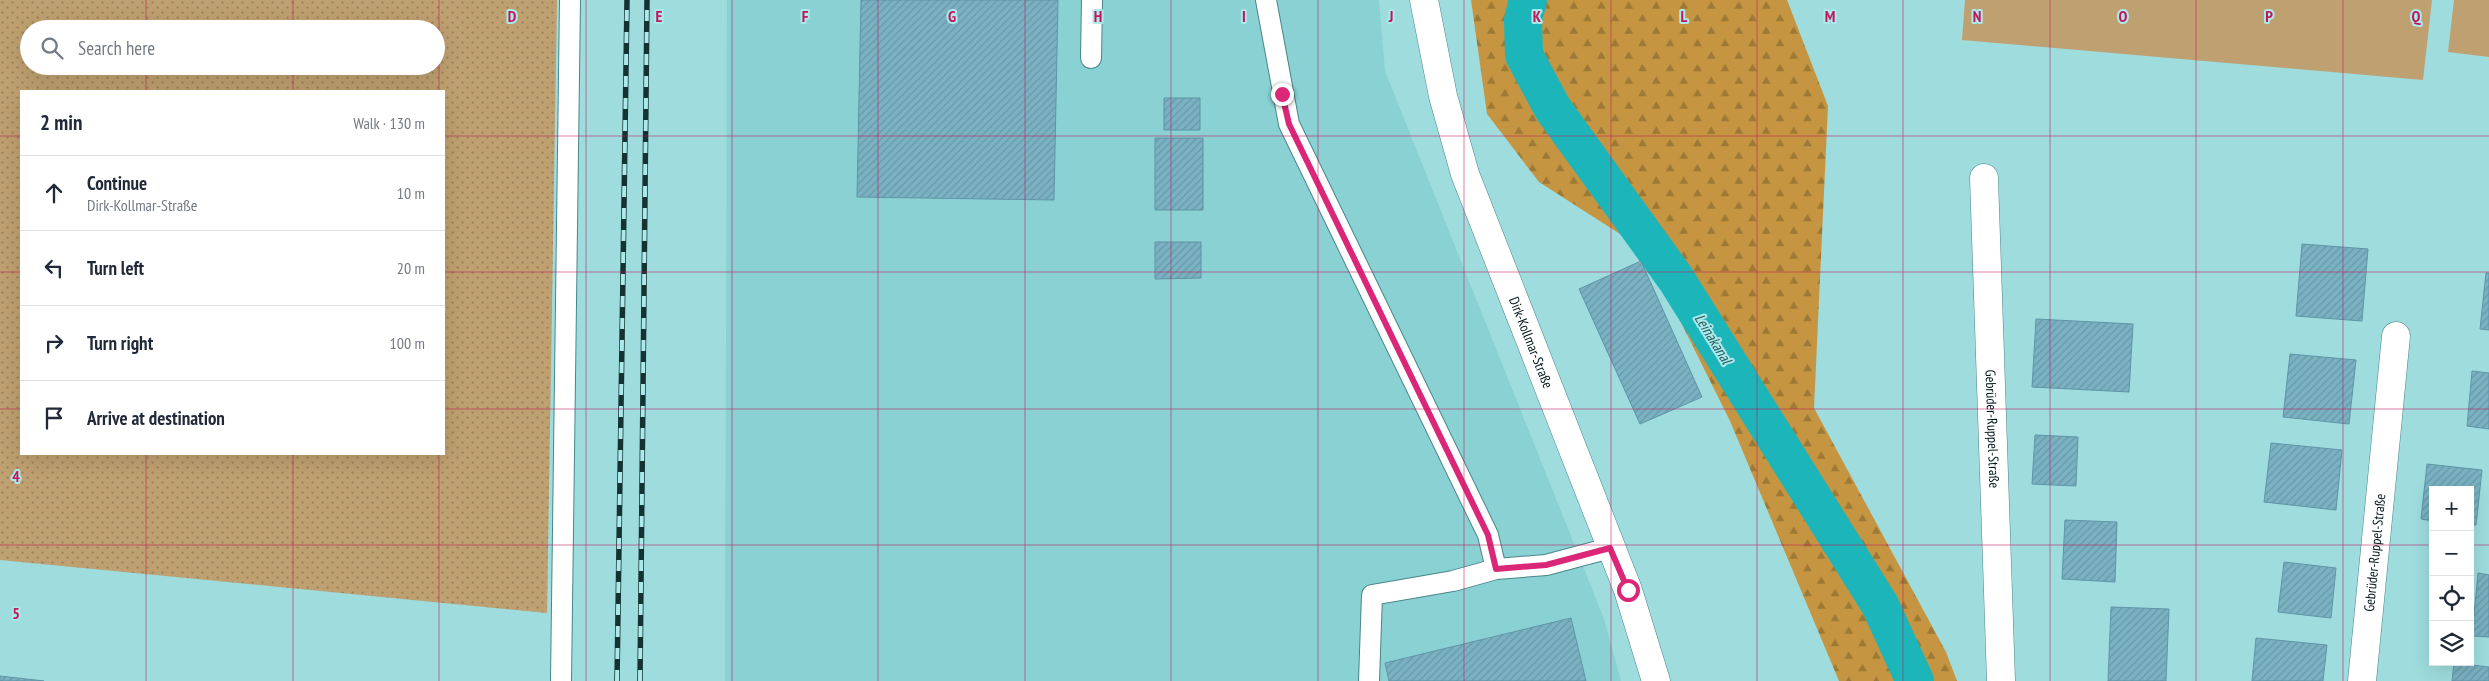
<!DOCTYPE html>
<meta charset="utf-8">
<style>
:root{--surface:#fff;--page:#f6f6f7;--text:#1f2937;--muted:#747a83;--line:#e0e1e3}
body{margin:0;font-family:"PT Sans Narrow",sans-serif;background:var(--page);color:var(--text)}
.controls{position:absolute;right:15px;bottom:15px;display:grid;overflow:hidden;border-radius:0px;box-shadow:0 5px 20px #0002}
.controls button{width:45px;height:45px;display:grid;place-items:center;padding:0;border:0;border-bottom:1px solid var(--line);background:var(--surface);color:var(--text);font:25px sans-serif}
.stop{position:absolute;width:15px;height:15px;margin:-11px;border:4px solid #db2777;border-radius:50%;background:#fff}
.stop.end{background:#db2777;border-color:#fff;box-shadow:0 1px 5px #0008}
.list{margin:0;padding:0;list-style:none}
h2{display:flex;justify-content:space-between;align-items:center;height:65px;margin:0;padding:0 20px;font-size:21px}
h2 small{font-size:16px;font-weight:400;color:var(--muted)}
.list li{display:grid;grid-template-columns:32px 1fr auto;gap:15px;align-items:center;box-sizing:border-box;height:75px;padding:0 20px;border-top:1px solid var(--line)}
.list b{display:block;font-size:19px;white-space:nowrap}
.list p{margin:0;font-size:16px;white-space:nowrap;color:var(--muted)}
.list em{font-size:16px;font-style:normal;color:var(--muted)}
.icon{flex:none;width:28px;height:28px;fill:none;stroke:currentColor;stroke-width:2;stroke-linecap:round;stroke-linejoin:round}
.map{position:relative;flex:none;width:2489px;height:681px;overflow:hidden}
.search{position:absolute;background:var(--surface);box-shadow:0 5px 20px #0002;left:20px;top:20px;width:425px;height:55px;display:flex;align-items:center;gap:12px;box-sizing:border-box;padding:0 18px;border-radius:28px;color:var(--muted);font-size:19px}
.panel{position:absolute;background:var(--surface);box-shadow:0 5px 20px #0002;left:20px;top:90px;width:425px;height:365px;border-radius:0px}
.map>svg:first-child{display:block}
</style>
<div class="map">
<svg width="2489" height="681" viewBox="0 0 2489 681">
<defs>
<pattern id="grass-dots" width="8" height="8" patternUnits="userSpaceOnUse" patternTransform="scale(1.25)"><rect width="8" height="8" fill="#bfa070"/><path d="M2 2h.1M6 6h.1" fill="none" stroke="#99815b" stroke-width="1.8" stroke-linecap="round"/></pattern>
<pattern id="forest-firs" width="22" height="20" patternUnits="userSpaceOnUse" patternTransform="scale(1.25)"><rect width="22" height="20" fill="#c59541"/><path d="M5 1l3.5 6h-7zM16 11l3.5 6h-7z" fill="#9e7935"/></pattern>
<pattern id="building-hatch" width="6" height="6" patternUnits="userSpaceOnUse" patternTransform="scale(1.25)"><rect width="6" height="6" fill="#7ab2c2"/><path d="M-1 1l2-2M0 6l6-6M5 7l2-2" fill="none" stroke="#6898a6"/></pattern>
</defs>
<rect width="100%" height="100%" fill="#9edcde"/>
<path fill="#89d1d3" d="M727 0H1379L1385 71 1604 619 1621 681H725Z"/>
<path fill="url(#grass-dots)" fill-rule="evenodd" d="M0 0H557L547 613 0 560ZM29 29H436V66H29ZM21 91H444V454H21Z"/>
<path fill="url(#forest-firs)" d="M1471 0H1787L1828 106 1814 408 1946 652 1957 681H1839L1730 421 1645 250 1539 182 1487 114Z"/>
<path fill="#bfa070" d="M1965 0H2432L2423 80 1962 40Z
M2454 0H2489V57L2448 52Z"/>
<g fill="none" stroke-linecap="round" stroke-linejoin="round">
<path stroke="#1cb5ba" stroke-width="38" d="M1528 0 1523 20 1524 55 1553 109 1676 279 1880 605 1915 681"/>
</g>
<path fill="url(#building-hatch)" stroke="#5f95a6" d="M861 0H1058L1054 200 857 197Z
M1164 98H1200V130H1164Z
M1155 138H1203V210H1155Z
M1155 242H1201V278L1155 279Z
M2302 244 2368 249 2362 321 2296 316Z
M1641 261 1702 397 1640 424 1579 289Z
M2486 273H2489V330L2480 329Z
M2036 319 2133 324 2129 392 2032 387Z
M2290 354 2356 360 2349 424 2283 417Z
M2472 371 2489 373V429L2467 426Z
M2035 435 2078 437 2076 486 2032 484Z
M2271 443 2342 450 2336 510 2264 502Z
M2427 464 2482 470 2476 525H2470V490H2433V521L2421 519Z
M2065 520 2117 522 2115 582 2062 579Z
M2284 562 2336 568 2331 618 2278 612Z
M2478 573 2489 575V637L2472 636Z
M2111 607 2169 609 2166 681H2108Z
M1571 618 1586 681H1389L1385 663Z
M2256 638 2327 645 2323 681H2252Z
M2454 663 2489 667V681H2452Z
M0 676 44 681H0Z"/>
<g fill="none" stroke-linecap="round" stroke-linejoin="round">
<g stroke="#4a8689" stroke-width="22">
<path id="service" d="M1266 0 1289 124 1488 535 1496 569 1546 565 1610 548
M1091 58 1092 0
M561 681 570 0
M1369 681 1372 595 1453 581 1496 569"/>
</g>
<g stroke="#4a8689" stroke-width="29">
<g id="minor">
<path id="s1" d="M1984 178 2001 681"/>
<path id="s2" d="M2362 681 2396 336"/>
</g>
</g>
<g stroke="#4a8689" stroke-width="29">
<g id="tertiary">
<path id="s3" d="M1424 0 1443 96 1465 174 1628 590 1656 681"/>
</g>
</g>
<use href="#service" stroke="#fff" stroke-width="20"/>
<use href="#minor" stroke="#fff" stroke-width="28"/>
<use href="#tertiary" stroke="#fff" stroke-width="28"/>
<g stroke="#153233" stroke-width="5.5">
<path id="rail" d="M617 681 627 0
M640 681 647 0"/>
</g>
<use href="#rail" stroke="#abe9eb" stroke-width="4" stroke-dasharray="11" stroke-linecap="butt"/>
</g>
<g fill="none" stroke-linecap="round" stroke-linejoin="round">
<path stroke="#db2777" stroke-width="6" d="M1282 94 1289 124 1488 535 1496 569 1546 565 1610 548 1628 590"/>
</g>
<path fill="none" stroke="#c2185b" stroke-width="1" stroke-opacity="0.55" d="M146 0V29M293 0V29M439 0V91M586 0V681M732 0V681M878 0V681M1025 0V681M1171 0V681M1318 0V681M1464 0V681M1611 0V681M1757 0V681M1903 0V681M2050 0V681M2196 0V681M2343 0V681M146 66V91M293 66V91M0 136H21M444 136H2489M0 272H21M444 272H2489M0 409H21M444 409H2489M146 454V681M293 454V681M439 454V681M0 545H2433M2470 545H2489"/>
<g text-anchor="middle" stroke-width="4" stroke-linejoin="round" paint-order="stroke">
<g font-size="14" fill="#001718" stroke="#abe9eb">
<text dy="5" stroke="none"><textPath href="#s3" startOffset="360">Dirk-Kollmar-Straße</textPath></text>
<text dy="5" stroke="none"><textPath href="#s1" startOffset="251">Gebrüder-Ruppel-Straße</textPath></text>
<text dy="5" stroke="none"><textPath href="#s2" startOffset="129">Gebrüder-Ruppel-Straße</textPath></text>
</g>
<g font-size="15" font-style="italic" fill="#265e60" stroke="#abe9eb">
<text transform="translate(1713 339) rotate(58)" y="5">Leinakanal</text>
</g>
</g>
<g font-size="16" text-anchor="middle" font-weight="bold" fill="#c2185b" stroke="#abe9eb" stroke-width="4" stroke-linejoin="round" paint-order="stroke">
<text x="512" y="22">D</text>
<text x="659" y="22">E</text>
<text x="805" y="22">F</text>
<text x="952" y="22">G</text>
<text x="1098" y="22">H</text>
<text x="1244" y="22">I</text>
<text x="1391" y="22">J</text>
<text x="1537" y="22">K</text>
<text x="1684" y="22">L</text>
<text x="1830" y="22">M</text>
<text x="1977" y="22">N</text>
<text x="2123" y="22">O</text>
<text x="2269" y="22">P</text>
<text x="2416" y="22">Q</text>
<text x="16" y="482">4</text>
<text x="16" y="619">5</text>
</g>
</svg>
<div class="controls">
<button>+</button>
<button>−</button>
<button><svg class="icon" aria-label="locate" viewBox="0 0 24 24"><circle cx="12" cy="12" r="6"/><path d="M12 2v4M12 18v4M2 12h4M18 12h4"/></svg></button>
<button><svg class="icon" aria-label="layers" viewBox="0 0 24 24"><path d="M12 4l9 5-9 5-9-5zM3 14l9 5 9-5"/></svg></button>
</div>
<div class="stop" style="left:1628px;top:590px"></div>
<div class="stop end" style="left:1282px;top:94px"></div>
<div class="search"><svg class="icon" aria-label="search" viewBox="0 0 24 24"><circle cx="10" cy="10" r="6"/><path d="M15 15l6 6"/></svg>Search here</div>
<section class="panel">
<h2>2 min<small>Walk · 130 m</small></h2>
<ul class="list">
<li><svg class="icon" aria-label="ahead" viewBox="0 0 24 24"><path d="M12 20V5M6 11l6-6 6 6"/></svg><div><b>Continue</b><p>Dirk-Kollmar-Straße</p></div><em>10 m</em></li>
<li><svg class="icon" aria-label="left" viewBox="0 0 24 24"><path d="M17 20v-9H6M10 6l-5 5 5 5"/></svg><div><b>Turn left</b></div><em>20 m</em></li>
<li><svg class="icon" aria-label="right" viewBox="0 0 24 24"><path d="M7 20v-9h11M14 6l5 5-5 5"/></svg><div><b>Turn right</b></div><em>100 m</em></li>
<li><svg class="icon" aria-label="arrive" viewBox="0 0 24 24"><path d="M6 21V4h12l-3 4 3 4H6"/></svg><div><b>Arrive at destination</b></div></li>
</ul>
</section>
</div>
